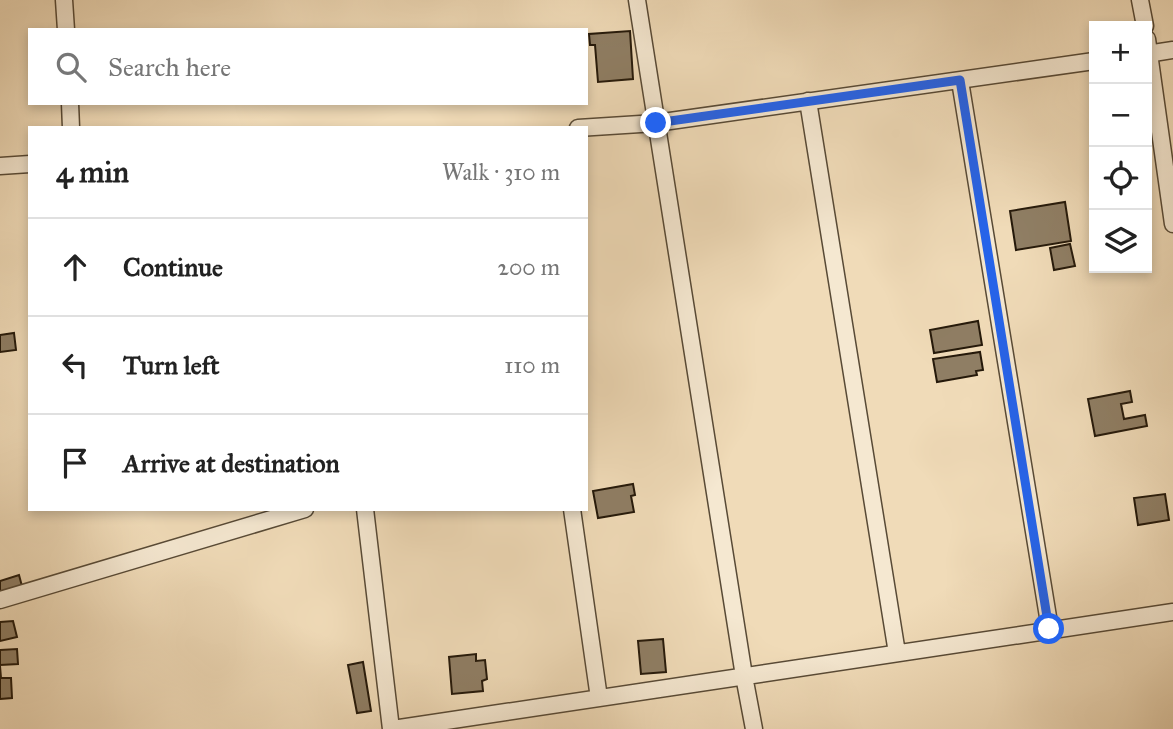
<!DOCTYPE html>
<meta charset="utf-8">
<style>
:root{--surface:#fff;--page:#f2f2f2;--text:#222;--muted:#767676;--line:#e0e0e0}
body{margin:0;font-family:"IM FELL Great Primer",serif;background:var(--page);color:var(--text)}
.controls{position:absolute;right:21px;top:21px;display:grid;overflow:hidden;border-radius:0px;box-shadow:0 4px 10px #0003}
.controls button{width:63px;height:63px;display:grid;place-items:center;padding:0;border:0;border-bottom:2px solid var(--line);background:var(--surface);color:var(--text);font:35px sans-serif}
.stop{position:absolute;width:21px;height:21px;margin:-16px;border:5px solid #2563eb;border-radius:50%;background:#fff}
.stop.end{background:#2563eb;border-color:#fff;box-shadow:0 2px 7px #0008}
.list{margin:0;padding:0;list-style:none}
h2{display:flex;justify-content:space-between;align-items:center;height:91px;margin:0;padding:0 28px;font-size:30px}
h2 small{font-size:23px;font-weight:400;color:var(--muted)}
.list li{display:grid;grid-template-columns:46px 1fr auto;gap:21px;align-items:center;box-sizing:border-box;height:98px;padding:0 28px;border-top:2px solid var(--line)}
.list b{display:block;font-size:26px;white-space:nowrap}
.list em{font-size:23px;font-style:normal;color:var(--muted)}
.icon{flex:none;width:38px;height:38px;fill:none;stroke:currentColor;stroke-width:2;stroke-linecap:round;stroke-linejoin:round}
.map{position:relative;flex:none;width:1173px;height:729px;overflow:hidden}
.search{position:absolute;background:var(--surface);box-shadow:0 4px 10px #0003;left:28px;top:28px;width:560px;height:77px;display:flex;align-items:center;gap:18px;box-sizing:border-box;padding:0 24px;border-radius:0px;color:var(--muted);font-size:26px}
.panel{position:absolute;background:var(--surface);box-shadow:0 4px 10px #0003;left:28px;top:126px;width:560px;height:385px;border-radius:0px}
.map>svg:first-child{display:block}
</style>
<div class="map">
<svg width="1173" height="729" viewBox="0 0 1173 729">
<rect width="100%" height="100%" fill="#f0dbb8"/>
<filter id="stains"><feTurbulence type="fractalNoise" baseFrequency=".00286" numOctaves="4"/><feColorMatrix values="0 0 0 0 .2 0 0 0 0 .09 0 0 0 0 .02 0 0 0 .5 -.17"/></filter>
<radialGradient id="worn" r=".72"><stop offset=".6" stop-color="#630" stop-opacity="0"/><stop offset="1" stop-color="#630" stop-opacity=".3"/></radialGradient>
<path fill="#8f7e64" stroke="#25190a" stroke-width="2" d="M630 31 633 79 598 82 595 45H590L589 34Z
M1065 202 1071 241 1016 250 1010 211Z
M1070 244 1075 266 1054 270 1050 248Z
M978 321 982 345 934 353 930 330Z
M14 333 16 350 0 352V335Z
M980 352 983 370 976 371 977 375 937 382 933 359Z
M1130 391 1132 402 1121 404 1124 419 1145 415 1147 426 1095 436 1088 399Z
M633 484 635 495 631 496 634 512 598 518 593 491Z
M1165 494 1169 520 1138 525 1134 498Z
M19 575 23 590 0 597V581Z
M13 621 17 637 0 641V622Z
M663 639 666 672 641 674 638 641Z
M17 649 18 664 0 665V650Z
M476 654V661L485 660 487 679 482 681 483 691 452 694 449 657Z
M363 662 371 711 357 713 348 665Z
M0 666 1 678H11L12 698 0 699Z"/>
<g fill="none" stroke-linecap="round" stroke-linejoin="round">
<g stroke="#584a36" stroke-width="19">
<path id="street" d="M64 0 66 30
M637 0 744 676 754 729
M1140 0 1145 26
M1147 39 1173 224
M1147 54 1173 50
M960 81 1050 629
M808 101 897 653
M70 103 71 128
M578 128 656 123 1094 61
M0 166 30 164
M365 509 391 729
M572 509 599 698
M0 600 305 509
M393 729 1173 612"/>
</g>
<use href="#street" stroke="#f5e8d1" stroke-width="16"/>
</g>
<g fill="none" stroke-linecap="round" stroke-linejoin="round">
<path stroke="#2563eb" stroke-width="9" d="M656 123 960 80 1049 629"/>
</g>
<rect width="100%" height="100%" filter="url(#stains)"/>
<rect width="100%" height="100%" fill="url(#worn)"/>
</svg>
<div class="controls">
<button>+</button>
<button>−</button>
<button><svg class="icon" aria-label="locate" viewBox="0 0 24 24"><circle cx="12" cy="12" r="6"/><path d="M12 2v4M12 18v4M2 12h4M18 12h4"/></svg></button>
<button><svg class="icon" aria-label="layers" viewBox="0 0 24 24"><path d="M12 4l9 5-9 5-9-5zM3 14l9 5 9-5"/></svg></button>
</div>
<div class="stop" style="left:1049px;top:629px"></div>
<div class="stop end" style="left:656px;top:123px"></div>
<div class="search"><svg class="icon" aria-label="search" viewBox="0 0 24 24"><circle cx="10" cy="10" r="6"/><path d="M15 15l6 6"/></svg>Search here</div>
<section class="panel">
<h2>4 min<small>Walk · 310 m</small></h2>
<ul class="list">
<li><svg class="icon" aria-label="ahead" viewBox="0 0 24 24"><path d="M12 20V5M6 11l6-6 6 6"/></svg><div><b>Continue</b></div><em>200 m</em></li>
<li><svg class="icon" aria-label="left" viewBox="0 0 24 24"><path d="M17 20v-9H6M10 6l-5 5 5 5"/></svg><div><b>Turn left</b></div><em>110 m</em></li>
<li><svg class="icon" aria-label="arrive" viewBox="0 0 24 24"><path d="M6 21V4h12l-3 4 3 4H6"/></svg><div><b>Arrive at destination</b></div></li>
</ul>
</section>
</div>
